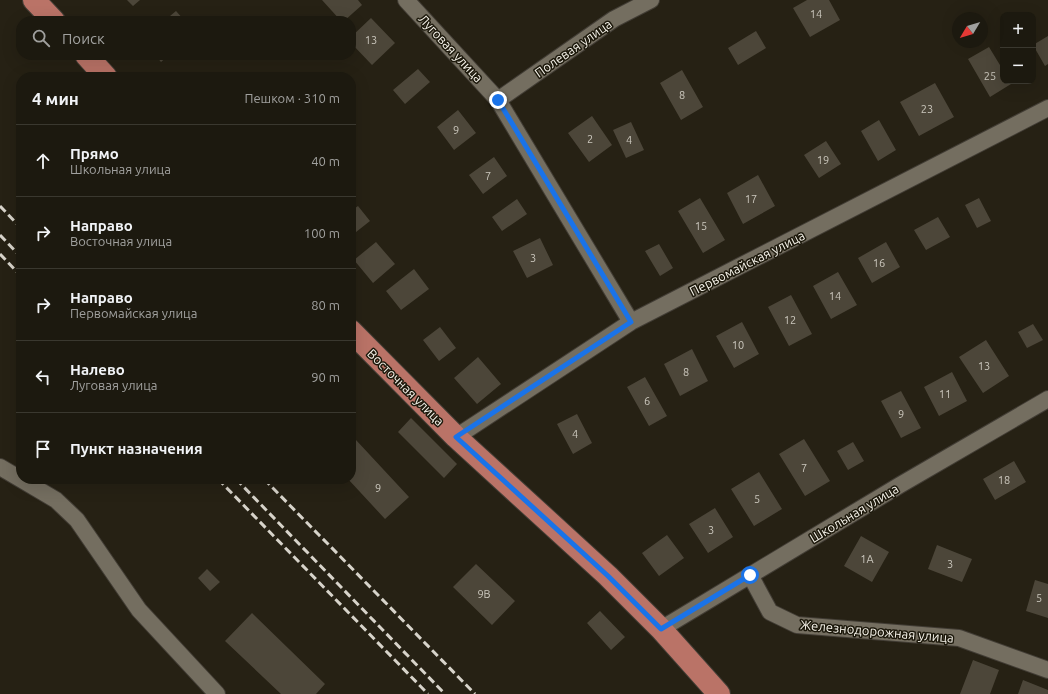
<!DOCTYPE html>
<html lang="ru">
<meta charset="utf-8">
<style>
:root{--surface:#1c190f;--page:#252218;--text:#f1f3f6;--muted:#a0a09e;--line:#3a382f}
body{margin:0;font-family:Ubuntu,sans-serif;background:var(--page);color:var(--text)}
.controls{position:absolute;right:12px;top:12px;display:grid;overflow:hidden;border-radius:8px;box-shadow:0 4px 16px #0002}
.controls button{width:36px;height:36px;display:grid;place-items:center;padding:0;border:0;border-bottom:1px solid var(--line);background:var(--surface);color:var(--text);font:20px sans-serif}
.compass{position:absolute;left:952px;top:12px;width:36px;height:36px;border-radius:50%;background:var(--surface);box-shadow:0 4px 16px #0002;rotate:232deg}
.stop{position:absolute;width:12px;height:12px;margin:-9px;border:3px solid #1a73e8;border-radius:50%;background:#fff}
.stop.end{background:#1a73e8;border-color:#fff;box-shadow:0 1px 4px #0008}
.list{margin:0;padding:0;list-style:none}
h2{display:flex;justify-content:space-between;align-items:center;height:52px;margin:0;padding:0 16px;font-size:17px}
h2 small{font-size:13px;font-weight:400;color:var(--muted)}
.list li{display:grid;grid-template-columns:26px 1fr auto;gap:12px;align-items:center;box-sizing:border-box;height:72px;padding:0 16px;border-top:1px solid var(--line)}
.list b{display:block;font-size:15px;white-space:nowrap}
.list p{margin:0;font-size:13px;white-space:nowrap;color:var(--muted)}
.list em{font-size:13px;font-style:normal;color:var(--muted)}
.icon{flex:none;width:22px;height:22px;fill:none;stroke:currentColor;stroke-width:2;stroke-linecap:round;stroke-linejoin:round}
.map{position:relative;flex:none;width:1048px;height:694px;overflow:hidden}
.search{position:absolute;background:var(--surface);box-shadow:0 4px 16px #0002;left:16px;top:16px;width:340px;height:44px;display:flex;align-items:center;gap:10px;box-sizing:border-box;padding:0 14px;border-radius:16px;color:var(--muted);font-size:15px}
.panel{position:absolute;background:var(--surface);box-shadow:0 4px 16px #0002;left:16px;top:72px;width:340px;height:412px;border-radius:16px}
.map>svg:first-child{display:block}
</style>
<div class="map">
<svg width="1048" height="694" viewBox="0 0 1048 694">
<rect width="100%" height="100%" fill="#262114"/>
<path fill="#4c4639" d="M127 0H140L133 6Z
M322 0H358L362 5 344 21H341Z
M807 0H829L840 20 810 37 793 8Z
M176 11 185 21H164Z
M371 18 395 43 372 65 351 43V37Z
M756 31 766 48 738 65 728 48Z
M1048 36V64L1045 66 1033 45Z
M989 47 1003 70V81H1009L1011 84 990 97 968 59Z
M155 55H169L161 62Z
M418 69 430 82 405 104 393 90Z
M682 70 703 107 681 120 660 83Z
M935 83 954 117 919 136 900 102Z
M458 110 476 133 454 150 437 127Z
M592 116 612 145 589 162 568 133Z
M879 120 896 150 878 161 861 131Z
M631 122 644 150 626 158 613 130Z
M826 141 841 164 819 178 804 155Z
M494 157 507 176 483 194 469 175Z
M758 175 775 206 743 224 727 193Z
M700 198 725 240 703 253 678 211Z
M979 198 991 221 977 228 965 205Z
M517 199 527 214 502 231 492 217Z
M358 206 370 221 351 236V211Z
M938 217 950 237 926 250 914 230Z
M540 238 553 265 527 278 513 251Z
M376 242 395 264 373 283 354 260Z
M886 242 900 267 872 283 858 258Z
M659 244 673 268 660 276 645 251Z
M414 269 429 289 401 310 386 291Z
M838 272 857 305 831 319 813 286Z
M791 295 812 334 789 346 768 307Z
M742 322 759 354 734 368 716 336Z
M1033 324 1043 340 1027 348 1018 332Z
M440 327 456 348 439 361 423 340Z
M986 340 1009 376 983 393 959 357Z
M692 349 708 381 680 396 664 364Z
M478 357 501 384 477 404 454 378Z
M952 372 967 401 939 416 924 387Z
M645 377 667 416 649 426 627 387Z
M901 391 921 428 901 438 881 401Z
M577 414 592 443 573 454 557 424Z
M411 418 457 464 444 478 398 432Z
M804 439 830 481 805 496 779 454Z
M356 440 409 497 385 519 348 479H351V444Z
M853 442 864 461 848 470 837 451Z
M1014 461 1026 482 995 500 983 479Z
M759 472 782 509 754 526 731 489Z
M715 508 733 537 708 553 689 524Z
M667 535 684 558 659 576 642 553Z
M861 536 889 552 872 582 844 566Z
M937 545 972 559 962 582 928 569Z
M476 564 515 601 492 625 453 587Z
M207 569 220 582 210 591 198 578Z
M1035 580 1048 584V618L1026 611Z
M600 611 625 637 611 650 587 623Z
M252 613 325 684 316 694H281L225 641Z
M973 660 999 670 990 694H960Z
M1023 680 1048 690V694H1018Z"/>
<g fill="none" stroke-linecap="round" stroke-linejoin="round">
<g stroke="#423d35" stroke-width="18">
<path id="street" d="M406 0 498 100 631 322
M498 100 614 19 651 0
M456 437 631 322 1048 108
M0 467 56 500 77 520 139 610 217 694
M750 575 770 612 797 625 959 638 1048 670
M661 629 900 485 1048 399"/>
</g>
<g stroke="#423d35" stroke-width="24">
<path id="primary" d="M34 0 54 21
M86 55 106 77
M351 331 456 437 608 576 661 629 719 694"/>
</g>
<use href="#street" stroke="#746e60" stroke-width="16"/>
<use href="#primary" stroke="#ba7367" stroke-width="22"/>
<path stroke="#d7d3ca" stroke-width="3" stroke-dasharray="8 4" stroke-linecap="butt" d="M0 206 21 228
M0 235 21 257
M0 254 21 276
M218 479 428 694
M236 479 445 694
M264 479 319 535 327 543 475 694"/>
</g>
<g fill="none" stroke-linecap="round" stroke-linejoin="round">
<path stroke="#1a73e8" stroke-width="5" d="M498 100 631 322 456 437 608 576 661 629 750 575"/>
</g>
<g text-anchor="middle" stroke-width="3" stroke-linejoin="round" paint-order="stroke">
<g font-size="11" fill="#ccc8be">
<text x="816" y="18">14</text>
<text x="371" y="44">13</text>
<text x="990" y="80">25</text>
<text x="682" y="99">8</text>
<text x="927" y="113">23</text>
<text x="456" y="134">9</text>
<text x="590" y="143">2</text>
<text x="629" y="144">4</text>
<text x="823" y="164">19</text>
<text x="488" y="180">7</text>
<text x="751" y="203">17</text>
<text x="701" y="230">15</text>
<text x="533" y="262">3</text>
<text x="879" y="267">16</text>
<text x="835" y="300">14</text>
<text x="790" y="324">12</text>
<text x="738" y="349">10</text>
<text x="984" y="370">13</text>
<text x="686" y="376">8</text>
<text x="945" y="398">11</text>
<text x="647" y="405">6</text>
<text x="901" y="418">9</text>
<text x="575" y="438">4</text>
<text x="804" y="472">7</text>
<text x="1004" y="484">18</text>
<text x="378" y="492">9</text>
<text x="757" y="503">5</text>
<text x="711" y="534">3</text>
<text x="867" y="563">1А</text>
<text x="950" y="568">3</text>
<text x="484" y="598">9В</text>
<text x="1039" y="602">5</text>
</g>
<g font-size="13" fill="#f7f4eb" stroke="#1c180b">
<text transform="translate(451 48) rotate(47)" y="5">Луговая улица</text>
<text transform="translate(573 48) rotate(-35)" y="5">Полевая улица</text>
<text transform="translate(747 263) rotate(-27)" y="5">Первомайская улица</text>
<text transform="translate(406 387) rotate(45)" y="5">Восточная улица</text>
<text transform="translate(854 513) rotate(-31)" y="5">Школьная улица</text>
<text transform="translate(877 631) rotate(5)" y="5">Железнодорожная улица</text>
</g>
</g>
</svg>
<div class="controls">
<button>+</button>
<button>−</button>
</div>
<svg class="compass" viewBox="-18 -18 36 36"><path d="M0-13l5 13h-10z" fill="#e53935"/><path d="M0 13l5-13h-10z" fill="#a0a09e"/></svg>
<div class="stop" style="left:750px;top:575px"></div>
<div class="stop end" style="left:498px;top:100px"></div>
<div class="search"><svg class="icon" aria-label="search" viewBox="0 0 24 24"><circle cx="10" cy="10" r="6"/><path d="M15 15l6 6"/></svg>Поиск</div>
<section class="panel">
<h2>4 мин<small>Пешком · 310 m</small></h2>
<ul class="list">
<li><svg class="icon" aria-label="ahead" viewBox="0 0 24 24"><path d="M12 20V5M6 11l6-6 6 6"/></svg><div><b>Прямо</b><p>Школьная улица</p></div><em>40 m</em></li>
<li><svg class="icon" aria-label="right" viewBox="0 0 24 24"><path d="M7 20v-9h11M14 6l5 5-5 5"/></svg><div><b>Направо</b><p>Восточная улица</p></div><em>100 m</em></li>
<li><svg class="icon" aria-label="right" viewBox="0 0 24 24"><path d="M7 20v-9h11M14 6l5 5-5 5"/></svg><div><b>Направо</b><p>Первомайская улица</p></div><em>80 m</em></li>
<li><svg class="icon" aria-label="left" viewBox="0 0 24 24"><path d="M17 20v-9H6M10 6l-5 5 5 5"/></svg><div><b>Налево</b><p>Луговая улица</p></div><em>90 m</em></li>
<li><svg class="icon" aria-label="arrive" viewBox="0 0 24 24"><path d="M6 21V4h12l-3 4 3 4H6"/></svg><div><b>Пункт назначения</b></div></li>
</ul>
</section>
</div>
